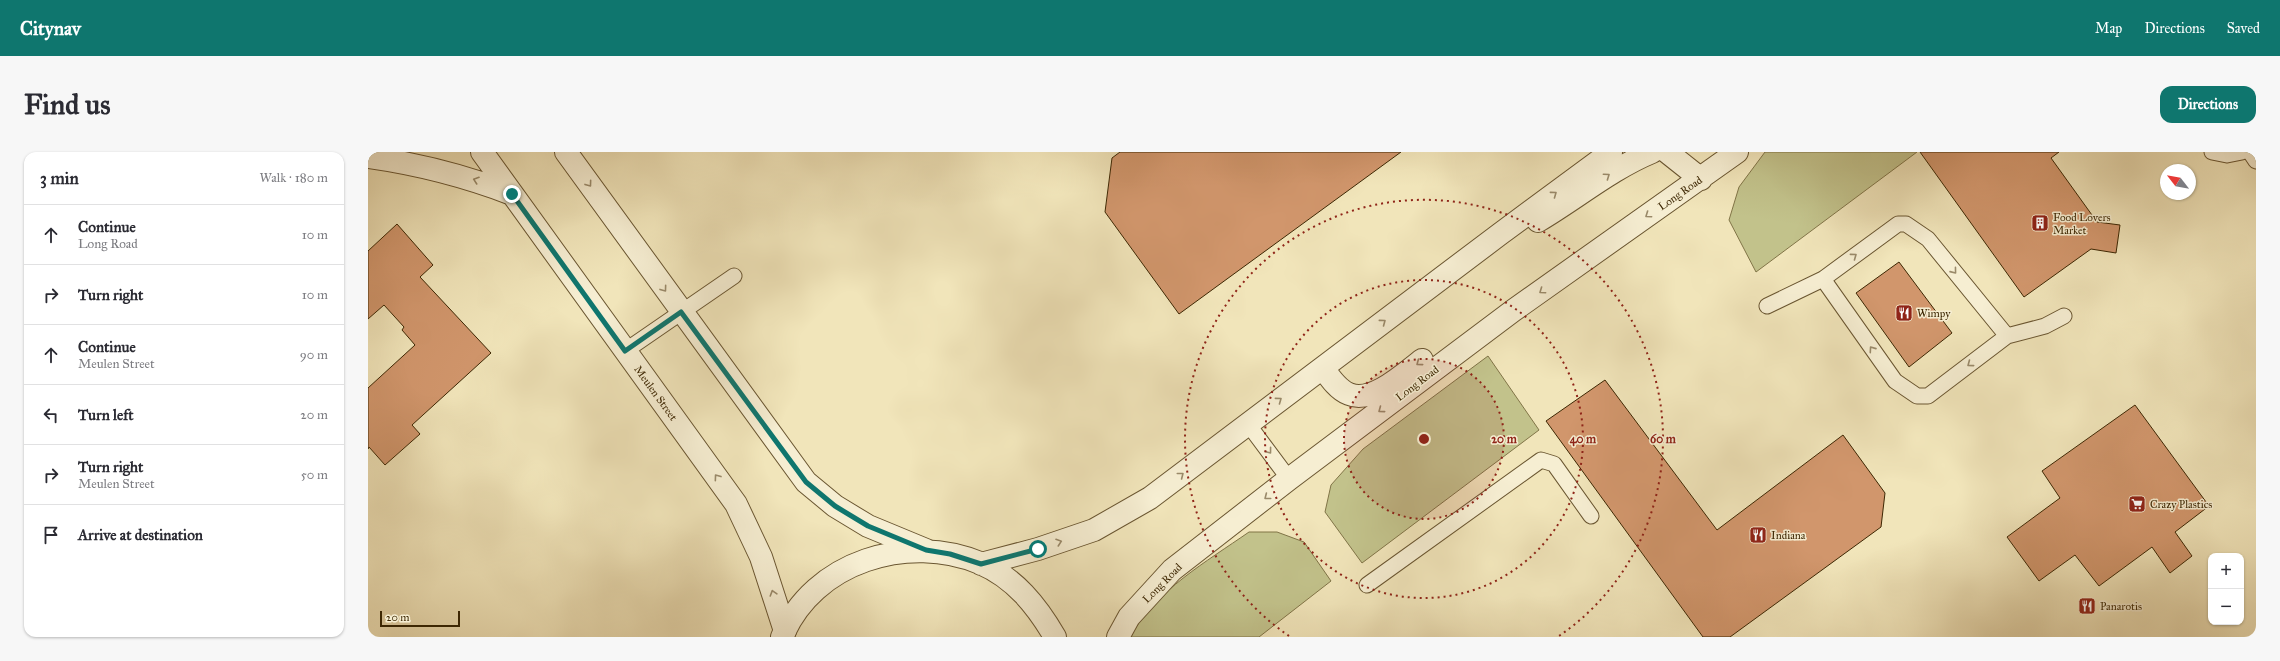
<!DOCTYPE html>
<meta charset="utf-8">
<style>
:root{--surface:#fff;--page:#f7f7f7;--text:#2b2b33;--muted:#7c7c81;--line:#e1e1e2;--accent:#0f766e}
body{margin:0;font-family:"IM FELL Great Primer",serif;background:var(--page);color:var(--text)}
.controls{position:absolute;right:12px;bottom:12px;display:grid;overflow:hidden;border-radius:8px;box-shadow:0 1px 3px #0004}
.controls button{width:36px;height:36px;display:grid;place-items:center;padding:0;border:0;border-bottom:1px solid var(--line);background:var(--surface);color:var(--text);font:20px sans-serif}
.compass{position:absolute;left:1792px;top:12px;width:36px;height:36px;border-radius:50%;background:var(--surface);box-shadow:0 1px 3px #0004;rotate:301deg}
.scale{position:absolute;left:12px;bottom:10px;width:80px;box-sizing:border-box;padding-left:4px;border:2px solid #3d2703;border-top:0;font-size:11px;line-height:14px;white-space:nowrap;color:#3d2703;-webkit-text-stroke:3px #f6eed2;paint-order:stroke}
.stop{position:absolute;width:12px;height:12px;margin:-9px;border:3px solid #0f766e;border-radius:50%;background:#fff}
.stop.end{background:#0f766e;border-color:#fff;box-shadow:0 1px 4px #0008}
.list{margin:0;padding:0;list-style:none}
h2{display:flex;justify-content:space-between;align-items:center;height:52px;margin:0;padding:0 16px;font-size:17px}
h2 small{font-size:13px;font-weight:400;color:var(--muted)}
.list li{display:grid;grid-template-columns:26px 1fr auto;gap:12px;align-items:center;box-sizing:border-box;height:60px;padding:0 16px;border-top:1px solid var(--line)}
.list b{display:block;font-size:15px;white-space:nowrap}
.list p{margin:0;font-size:13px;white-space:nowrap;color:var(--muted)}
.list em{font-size:13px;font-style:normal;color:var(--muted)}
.icon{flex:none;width:22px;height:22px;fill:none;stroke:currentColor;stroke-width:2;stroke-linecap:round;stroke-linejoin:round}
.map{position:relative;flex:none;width:1888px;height:485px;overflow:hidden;border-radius:12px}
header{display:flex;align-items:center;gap:24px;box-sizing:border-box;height:56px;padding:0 20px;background:var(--accent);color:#fff}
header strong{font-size:19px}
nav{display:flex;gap:22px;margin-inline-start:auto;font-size:14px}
.intro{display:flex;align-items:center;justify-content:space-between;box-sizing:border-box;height:96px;padding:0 24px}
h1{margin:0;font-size:28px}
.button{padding:10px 18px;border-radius:12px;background:var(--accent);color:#fff;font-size:14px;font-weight:700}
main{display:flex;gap:24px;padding:0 24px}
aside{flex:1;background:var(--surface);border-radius:12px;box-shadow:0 1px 3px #0004}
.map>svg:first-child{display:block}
</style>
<header>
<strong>Citynav</strong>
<nav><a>Map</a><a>Directions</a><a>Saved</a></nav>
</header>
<div class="intro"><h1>Find us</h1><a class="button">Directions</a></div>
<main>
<aside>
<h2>3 min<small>Walk · 180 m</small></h2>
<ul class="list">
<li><svg class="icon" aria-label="ahead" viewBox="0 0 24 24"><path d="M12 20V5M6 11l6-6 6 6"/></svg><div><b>Continue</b><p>Long Road</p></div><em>10 m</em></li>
<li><svg class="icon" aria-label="right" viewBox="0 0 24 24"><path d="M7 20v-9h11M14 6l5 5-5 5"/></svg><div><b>Turn right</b></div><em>10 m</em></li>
<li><svg class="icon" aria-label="ahead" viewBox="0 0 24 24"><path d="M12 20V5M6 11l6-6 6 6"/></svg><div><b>Continue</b><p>Meulen Street</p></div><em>90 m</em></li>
<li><svg class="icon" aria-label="left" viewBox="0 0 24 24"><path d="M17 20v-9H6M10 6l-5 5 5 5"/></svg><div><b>Turn left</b></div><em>20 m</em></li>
<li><svg class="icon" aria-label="right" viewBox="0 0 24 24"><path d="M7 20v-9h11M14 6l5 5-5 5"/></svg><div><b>Turn right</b><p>Meulen Street</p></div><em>50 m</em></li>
<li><svg class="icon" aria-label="arrive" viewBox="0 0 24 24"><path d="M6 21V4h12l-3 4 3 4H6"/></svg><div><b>Arrive at destination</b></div></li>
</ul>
</aside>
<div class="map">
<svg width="1888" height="485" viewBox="0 0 1888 485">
<rect width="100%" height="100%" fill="#f1e5ba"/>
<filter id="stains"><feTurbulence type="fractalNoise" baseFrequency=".005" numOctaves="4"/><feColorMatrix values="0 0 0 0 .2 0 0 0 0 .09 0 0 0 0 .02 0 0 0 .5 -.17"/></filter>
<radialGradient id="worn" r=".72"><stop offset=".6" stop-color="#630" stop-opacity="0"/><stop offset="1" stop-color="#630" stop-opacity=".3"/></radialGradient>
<path fill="#c2c28b" stroke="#807447" d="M1397 0H1549L1388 120 1361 68 1371 35Z
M1120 204 1171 278 994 411 957 360 963 333 995 297Z
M881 380H909L936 390 963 429 891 485H762C788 438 838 410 881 380Z"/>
<path fill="#d1966c" stroke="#3d2703" d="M752 0H1033L811 162 737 60 744 6Z
M1552 0H1691L1683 6 1729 70 1752 73 1748 101 1723 97 1656 145Z
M29 72 65 113 52 125 123 201 44 273 52 282 17 313 1 295 0 297V236L47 193 34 178 36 175 16 153 0 167V99Z
M1531 110 1584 181 1541 215 1488 141Z
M1237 228 1349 378 1475 283 1517 341 1513 375 1362 485H1335L1178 269Z
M1767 253 1841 354 1807 380 1824 404 1802 421 1784 395 1731 434 1707 403 1671 429 1639 385 1692 346 1674 319Z"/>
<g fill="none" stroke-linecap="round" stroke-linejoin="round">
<g stroke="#6a5631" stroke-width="17">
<path id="service" d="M1844 0 1859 3 1874 0
M1882 0 1888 9
M1399 154 1455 127 1530 72H1538L1560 87 1639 184 1560 244H1549L1527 229 1455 127
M1639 184 1677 174 1696 164
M257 199 366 124
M880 272 921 327
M999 433 1173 308 1186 312 1223 364"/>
</g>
<g stroke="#6a5631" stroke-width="24">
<path id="minor" d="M114 0 368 352 393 405 417 479
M198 0 438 330 467 354 500 374 558 398
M0 5C50 12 97 24 144 42"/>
</g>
<g stroke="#6a5631" stroke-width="24">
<path id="tertiary" d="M1299 0 1333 27
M1170 69C1209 46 1243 17 1284 0
M955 216C962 226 970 238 981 242 1004 252 1037 221 1054 208
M613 412 670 397 726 378 782 346 1132 82 1243 0
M414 485C445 409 541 381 612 411 647 426 669 454 687 485
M750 485 761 465 804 418 921 327 1146 158 1369 0"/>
</g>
<use href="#service" stroke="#f6eed2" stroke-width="15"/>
<use href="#minor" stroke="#f6eed2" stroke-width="22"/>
<use href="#tertiary" stroke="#f6eed2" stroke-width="22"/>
</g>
<defs><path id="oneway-chevron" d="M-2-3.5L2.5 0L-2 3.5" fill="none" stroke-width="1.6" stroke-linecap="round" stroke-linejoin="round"/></defs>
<g stroke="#9a8a6a">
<use href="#oneway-chevron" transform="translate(1239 24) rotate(-35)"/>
<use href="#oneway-chevron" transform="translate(108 28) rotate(-161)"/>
<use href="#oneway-chevron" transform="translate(221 32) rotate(54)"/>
<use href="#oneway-chevron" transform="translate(1186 42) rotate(-36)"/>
<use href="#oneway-chevron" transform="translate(1280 63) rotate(145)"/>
<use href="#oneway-chevron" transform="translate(1486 104) rotate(-36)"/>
<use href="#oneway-chevron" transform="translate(1586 119) rotate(51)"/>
<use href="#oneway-chevron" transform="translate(296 137) rotate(54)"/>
<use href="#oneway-chevron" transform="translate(1174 139) rotate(145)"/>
<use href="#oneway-chevron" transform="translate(1015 170) rotate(-37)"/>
<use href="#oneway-chevron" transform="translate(1504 197) rotate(-125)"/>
<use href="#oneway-chevron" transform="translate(1051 211) rotate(143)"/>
<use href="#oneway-chevron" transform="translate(1602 212) rotate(143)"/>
<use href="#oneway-chevron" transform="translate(911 248) rotate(-36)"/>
<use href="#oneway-chevron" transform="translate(1013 258) rotate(143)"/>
<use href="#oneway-chevron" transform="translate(901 299) rotate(53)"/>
<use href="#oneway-chevron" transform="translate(813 323) rotate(-38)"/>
<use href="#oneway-chevron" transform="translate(349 325) rotate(-126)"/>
<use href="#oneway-chevron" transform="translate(899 345) rotate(142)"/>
<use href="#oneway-chevron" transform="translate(691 390) rotate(-19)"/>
<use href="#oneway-chevron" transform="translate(405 441) rotate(-107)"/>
</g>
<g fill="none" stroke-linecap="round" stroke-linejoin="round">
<path stroke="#0f766e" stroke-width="5" d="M144 42 257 199 313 160 438 330 467 354 500 374 558 398 582 402 613 412 670 397"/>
</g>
<circle cx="1056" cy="287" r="80" fill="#8f2418" fill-opacity=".12"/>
<g fill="none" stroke="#8f2418" stroke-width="2" stroke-dasharray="2 4">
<circle cx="1056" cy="287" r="80"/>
<circle cx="1056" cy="287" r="159"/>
<path d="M921 484A239 239 0 1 1 1191 484"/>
</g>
<defs>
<g id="building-square" transform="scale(0.9)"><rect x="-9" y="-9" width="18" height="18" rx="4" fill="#8f2418" stroke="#f6eed2"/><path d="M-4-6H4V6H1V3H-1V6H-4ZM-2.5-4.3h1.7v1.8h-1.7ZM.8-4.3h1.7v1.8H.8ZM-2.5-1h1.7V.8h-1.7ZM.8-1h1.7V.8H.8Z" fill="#fff"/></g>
<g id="restaurant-square" transform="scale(0.9)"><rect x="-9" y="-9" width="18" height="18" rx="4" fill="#8f2418" stroke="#f6eed2"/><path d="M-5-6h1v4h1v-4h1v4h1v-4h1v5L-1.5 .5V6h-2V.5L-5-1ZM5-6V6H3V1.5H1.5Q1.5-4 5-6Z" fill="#fff"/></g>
<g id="supermarket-square" transform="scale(0.9)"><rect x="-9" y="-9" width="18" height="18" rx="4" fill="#8f2418" stroke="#f6eed2"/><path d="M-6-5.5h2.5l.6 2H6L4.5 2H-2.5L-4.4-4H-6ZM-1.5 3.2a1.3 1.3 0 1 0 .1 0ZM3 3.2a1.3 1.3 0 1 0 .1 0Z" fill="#fff"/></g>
</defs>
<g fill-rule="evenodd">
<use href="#building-square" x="1672" y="71"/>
<use href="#restaurant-square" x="1536" y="161"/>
<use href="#supermarket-square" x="1769" y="352"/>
<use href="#restaurant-square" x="1390" y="383"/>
<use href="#restaurant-square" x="1719" y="454"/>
</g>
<g text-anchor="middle" stroke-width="3" stroke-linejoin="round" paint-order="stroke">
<g font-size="11" fill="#3d2703" stroke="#f6eed2">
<text transform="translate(1312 41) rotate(-35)" y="4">Long Road</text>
<text transform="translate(1049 231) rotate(-37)" y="4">Long Road</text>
<text transform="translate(288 241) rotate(54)" y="4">Meulen Street</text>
<text transform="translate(794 431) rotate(-45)" y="4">Long Road</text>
</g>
<g font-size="11" fill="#3d2703" stroke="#f6eed2" text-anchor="start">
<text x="1685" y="69">Food Lovers<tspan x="1685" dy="13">Market</tspan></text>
<text x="1549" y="165">Wimpy</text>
<text x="1782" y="356">Crazy Plastics</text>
<text x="1403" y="387">Indiana</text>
<text x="1732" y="458">Panarotis</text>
</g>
</g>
<circle cx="1056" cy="287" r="6" fill="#8f2418" stroke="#f6eed2" stroke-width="2"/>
<g font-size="12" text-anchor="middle" font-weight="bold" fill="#8f2418" stroke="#f6eed2" stroke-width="3" stroke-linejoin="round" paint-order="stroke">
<text x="1136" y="291">20 m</text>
<text x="1215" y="291">40 m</text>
<text x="1295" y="291">60 m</text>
</g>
<rect width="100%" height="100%" filter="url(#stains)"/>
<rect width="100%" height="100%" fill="url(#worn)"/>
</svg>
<div class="controls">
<button>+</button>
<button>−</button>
</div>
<svg class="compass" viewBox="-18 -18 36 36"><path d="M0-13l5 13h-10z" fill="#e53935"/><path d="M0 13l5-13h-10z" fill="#7c7c81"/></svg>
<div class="scale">20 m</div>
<div class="stop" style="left:670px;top:397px"></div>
<div class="stop end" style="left:144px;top:42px"></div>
</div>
</main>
